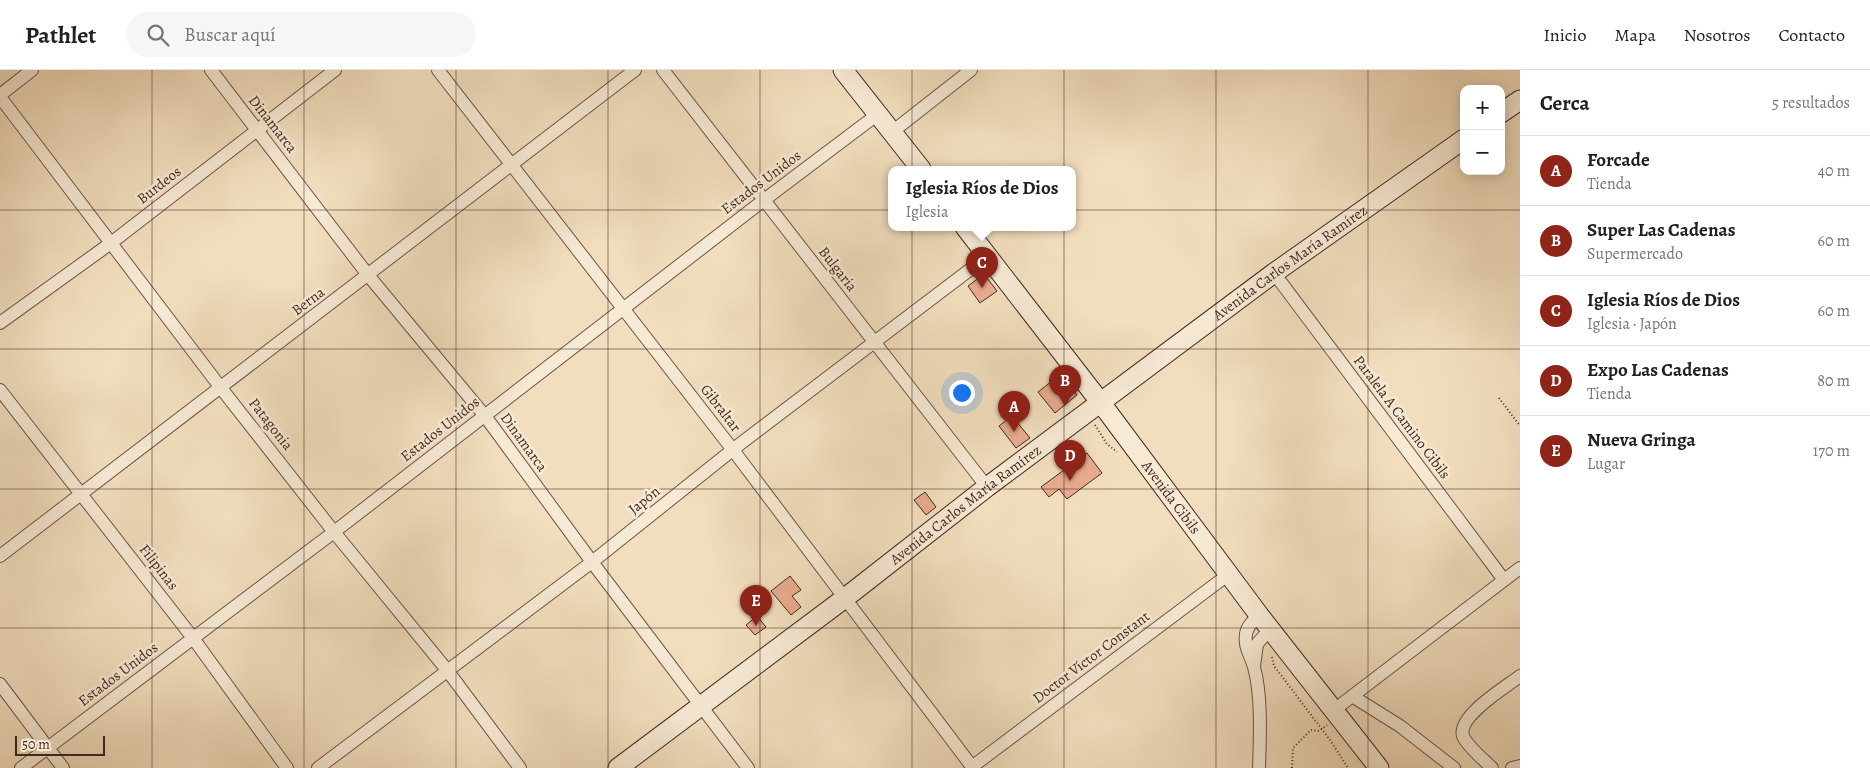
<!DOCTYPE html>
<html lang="es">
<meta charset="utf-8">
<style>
:root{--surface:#fff;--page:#f6f6f6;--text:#202124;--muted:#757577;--line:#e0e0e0;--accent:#8f2418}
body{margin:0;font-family:Alegreya,serif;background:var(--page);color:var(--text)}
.controls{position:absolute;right:15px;top:15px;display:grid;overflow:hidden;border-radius:10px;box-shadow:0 2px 12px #0003}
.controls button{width:45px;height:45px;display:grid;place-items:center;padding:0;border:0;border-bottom:1px solid var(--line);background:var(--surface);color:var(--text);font:25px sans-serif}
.scale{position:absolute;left:15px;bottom:12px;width:90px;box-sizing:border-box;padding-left:5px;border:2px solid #412920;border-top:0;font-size:14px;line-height:18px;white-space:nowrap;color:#412920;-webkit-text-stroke:4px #f7ead5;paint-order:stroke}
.you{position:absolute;left:961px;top:322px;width:18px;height:18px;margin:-12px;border:4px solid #fff;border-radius:50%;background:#1a73e8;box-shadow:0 0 0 8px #1a73e833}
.badge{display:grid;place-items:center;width:32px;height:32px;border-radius:50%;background:var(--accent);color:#fff;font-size:16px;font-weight:700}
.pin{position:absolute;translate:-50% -41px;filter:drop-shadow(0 1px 2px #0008)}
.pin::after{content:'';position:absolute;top:26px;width:18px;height:15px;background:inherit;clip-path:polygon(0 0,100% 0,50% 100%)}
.popup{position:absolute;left:888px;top:96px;width:188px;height:65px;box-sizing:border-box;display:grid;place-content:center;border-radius:10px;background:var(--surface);filter:drop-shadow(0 1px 4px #0005);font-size:16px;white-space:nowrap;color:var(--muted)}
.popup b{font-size:19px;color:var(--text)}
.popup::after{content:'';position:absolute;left:50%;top:100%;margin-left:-10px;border:10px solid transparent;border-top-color:var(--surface)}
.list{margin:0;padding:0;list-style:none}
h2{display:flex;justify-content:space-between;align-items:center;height:65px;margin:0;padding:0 20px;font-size:21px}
h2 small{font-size:16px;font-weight:400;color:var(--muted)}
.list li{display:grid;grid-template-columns:32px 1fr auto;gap:15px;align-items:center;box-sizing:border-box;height:70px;padding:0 20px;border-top:1px solid var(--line)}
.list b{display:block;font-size:19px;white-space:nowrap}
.list p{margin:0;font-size:16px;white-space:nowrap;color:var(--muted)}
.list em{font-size:16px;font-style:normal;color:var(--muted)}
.icon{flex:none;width:28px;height:28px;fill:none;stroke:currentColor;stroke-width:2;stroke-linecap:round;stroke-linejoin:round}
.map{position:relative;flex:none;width:1520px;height:698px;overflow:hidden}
header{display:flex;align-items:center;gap:30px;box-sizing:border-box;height:70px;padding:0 25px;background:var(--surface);border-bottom:1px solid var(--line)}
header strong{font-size:24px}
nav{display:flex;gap:28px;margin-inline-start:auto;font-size:18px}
.search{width:350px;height:45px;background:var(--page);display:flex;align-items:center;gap:12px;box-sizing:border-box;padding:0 18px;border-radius:28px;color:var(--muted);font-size:19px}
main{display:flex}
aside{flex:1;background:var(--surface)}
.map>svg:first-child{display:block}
</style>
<header>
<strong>Pathlet</strong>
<div class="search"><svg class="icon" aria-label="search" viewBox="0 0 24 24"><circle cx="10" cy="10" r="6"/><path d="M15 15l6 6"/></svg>Buscar aquí</div>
<nav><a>Inicio</a><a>Mapa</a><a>Nosotros</a><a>Contacto</a></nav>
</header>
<main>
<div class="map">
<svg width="1520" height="698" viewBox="0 0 1520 698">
<rect width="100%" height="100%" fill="#f2debe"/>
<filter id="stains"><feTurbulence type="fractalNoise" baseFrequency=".004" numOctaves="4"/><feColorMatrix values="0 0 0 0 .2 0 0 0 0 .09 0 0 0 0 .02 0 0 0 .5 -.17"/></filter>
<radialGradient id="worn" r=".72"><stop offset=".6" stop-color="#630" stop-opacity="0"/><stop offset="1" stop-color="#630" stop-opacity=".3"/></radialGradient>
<path fill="#eaac8f" stroke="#412920" d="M984 204 997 221 980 233 968 216Z
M1061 304 1077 325 1055 343 1038 322Z
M1012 346 1030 368 1016 378 999 356Z
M1087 383 1102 403 1067 429 1059 419 1049 427 1041 417Z
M925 422 936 437 926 445 914 430Z
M790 506 801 520 792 526 801 537 791 545 771 521Z
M757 546 766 557 755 565 746 555Z"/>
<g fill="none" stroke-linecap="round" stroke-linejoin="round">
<g stroke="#6d5648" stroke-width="14">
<path id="street" d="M211 0 368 205 485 346 592 492 748 698
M438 0 733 380 973 698
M663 0 987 417
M0 25 32 0
M0 27 221 318 334 462 447 600 520 698
M892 62 971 0
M1274 203 1504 510
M0 253 111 173 335 0
M0 320 193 568 287 698
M0 486 635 0
M1259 545C1254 550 1247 556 1246 564 1244 579 1251 585 1254 597 1262 626 1260 668 1259 698
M1254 596 1257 574 1270 559
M0 614 63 698
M1352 626 1400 656 1454 698
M1334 640 1520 498
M973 696 1229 504
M21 698 334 462 764 130 878 44
M318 698 592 492 740 374 988 186
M1492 698C1484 690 1467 676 1463 666 1457 646 1506 617 1520 606
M1512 698 1520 696"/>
</g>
<g stroke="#412920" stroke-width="21">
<g id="secondary">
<path d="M843 0 921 99"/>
<path d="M1501 43 1520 30"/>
<path id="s1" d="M965 157 1101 333 1259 545 1379 698"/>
<path id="s2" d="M618 698 845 528 987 417 1274 203 1464 69"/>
</g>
</g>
<path stroke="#412920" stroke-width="2" stroke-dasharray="1 2.5" stroke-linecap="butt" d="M1499 328 1520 356
M1095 355 1107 374 1117 382
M1272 587 1274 596 1330 670 1348 698
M1292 698 1293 678 1311 660 1319 661 1327 655"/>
<use href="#street" stroke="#f7ead5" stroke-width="12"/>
<use href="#secondary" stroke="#f7ead5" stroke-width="19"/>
</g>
<path fill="none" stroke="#412920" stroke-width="1" stroke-opacity="0.55" d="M152 0V698M304 0V698M456 0V698M608 0V698M760 0V698M912 0V698M1064 0V698M1216 0V698M1368 0V698M0 140H1520M0 279H1520M0 419H1520M0 558H1520"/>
<g text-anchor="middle" stroke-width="5" stroke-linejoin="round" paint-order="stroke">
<g font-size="15" fill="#412920" stroke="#f7ead5">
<text transform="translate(273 54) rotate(52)" y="5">Dinamarca</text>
<text transform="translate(761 112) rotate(-37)" y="5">Estados Unidos</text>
<text transform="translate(159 115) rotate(-38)" y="5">Burdeos</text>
<text dy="5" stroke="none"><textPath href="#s2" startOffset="841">Avenida Carlos María Ramírez</textPath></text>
<text transform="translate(838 199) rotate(52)" y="5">Bulgaria</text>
<text transform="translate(308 231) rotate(-37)" y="5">Berna</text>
<text transform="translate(721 338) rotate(52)" y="5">Gibraltar</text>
<text transform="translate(1402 347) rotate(53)" y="5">Paralela A Camino Cibils</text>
<text transform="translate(271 354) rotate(52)" y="5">Patagonia</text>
<text transform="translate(440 359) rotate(-38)" y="5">Estados Unidos</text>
<text transform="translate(524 372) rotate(54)" y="5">Dinamarca</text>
<text dy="5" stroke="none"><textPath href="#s1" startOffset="340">Avenida Cibils</textPath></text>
<text transform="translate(644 430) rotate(-39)" y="5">Japón</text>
<text dy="5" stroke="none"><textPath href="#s2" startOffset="436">Avenida Carlos María Ramírez</textPath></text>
<text transform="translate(159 497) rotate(52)" y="5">Filipinas</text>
<text transform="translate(1091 587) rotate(-37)" y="5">Doctor Víctor Constant</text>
<text transform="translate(118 604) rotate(-37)" y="5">Estados Unidos</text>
</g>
</g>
<rect width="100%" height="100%" filter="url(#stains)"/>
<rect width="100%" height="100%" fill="url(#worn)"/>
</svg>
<div class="controls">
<button>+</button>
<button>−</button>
</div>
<div class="scale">50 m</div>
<div class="you"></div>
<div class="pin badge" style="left:1014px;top:362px">A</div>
<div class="pin badge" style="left:1065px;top:336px">B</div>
<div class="pin badge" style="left:982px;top:218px">C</div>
<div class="popup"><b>Iglesia Ríos de Dios</b>Iglesia</div>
<div class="pin badge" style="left:1070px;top:411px">D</div>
<div class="pin badge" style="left:756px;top:556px">E</div>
</div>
<aside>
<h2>Cerca<small>5 resultados</small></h2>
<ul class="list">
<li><span class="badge">A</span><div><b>Forcade</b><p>Tienda</p></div><em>40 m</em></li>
<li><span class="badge">B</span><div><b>Super Las Cadenas</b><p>Supermercado</p></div><em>60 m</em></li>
<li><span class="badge">C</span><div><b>Iglesia Ríos de Dios</b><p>Iglesia · Japón</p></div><em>60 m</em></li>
<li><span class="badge">D</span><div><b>Expo Las Cadenas</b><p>Tienda</p></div><em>80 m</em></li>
<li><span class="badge">E</span><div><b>Nueva Gringa</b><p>Lugar</p></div><em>170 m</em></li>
</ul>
</aside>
</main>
